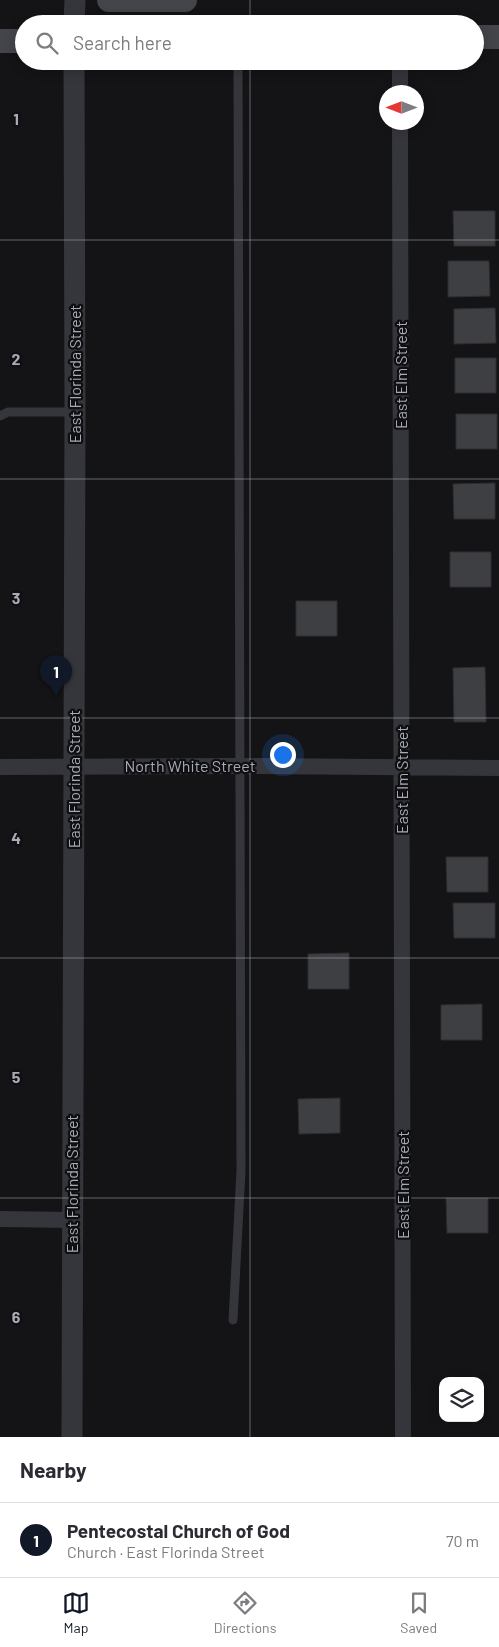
<!DOCTYPE html>
<meta charset="utf-8">
<style>
:root{--surface:#fff;--page:#f7f7f7;--text:#2b2b33;--muted:#7c7c81;--line:#e1e1e2;--accent:#111827}
body{margin:0;font-family:Barlow,sans-serif;background:var(--page);color:var(--text)}
.controls{position:absolute;right:15px;bottom:15px;display:grid;overflow:hidden;border-radius:10px;box-shadow:0 2px 12px #0003}
.controls button{width:45px;height:45px;display:grid;place-items:center;padding:0;border:0;border-bottom:1px solid var(--line);background:var(--surface);color:var(--text);font:25px sans-serif}
.compass{position:absolute;left:379px;top:85px;width:45px;height:45px;border-radius:50%;background:var(--surface);box-shadow:0 2px 12px #0003;rotate:270deg}
.you{position:absolute;left:282px;top:754px;width:18px;height:18px;margin:-12px;border:4px solid #fff;border-radius:50%;background:#1a73e8;box-shadow:0 0 0 8px #1a73e833}
.badge{display:grid;place-items:center;width:32px;height:32px;border-radius:50%;background:var(--accent);color:#fff;font-size:16px;font-weight:700}
.pin{position:absolute;translate:-50% -41px;filter:drop-shadow(0 1px 2px #0008)}
.pin::after{content:'';position:absolute;top:26px;width:18px;height:15px;background:inherit;clip-path:polygon(0 0,100% 0,50% 100%)}
.list{margin:0;padding:0;list-style:none}
h2{display:flex;justify-content:space-between;align-items:center;height:65px;margin:0;padding:0 20px;font-size:21px}
h2 small{font-size:16px;font-weight:400;color:var(--muted)}
.list li{display:grid;grid-template-columns:32px 1fr auto;gap:15px;align-items:center;box-sizing:border-box;height:75px;padding:0 20px;border-top:1px solid var(--line)}
.list b{display:block;font-size:19px;white-space:nowrap}
.list p{margin:0;font-size:16px;white-space:nowrap;color:var(--muted)}
.list em{font-size:16px;font-style:normal;color:var(--muted)}
.icon{flex:none;width:28px;height:28px;fill:none;stroke:currentColor;stroke-width:2;stroke-linecap:round;stroke-linejoin:round}
.map{position:relative;flex:none;width:499px;height:1437px;overflow:hidden}
.search{position:absolute;background:var(--surface);box-shadow:0 2px 12px #0003;left:15px;right:15px;top:15px;height:55px;display:flex;align-items:center;gap:12px;box-sizing:border-box;padding:0 18px;border-radius:28px;color:var(--muted);font-size:19px}
.sheet{height:140px;background:var(--surface)}
nav{display:flex;justify-content:space-around;align-items:center;box-sizing:border-box;height:70px;border-top:1px solid var(--line);background:var(--surface);font-size:14px;color:var(--muted)}
nav a{display:grid;justify-items:center;gap:2px}
nav .on{color:var(--accent)}
.map>svg:first-child{display:block}
</style>
<div class="map">
<svg width="499" height="1437" viewBox="0 0 499 1437">
<rect width="100%" height="100%" fill="#141416"/>
<path fill="#3e3f43" stroke="#2e2e32" d="M453 211H495V246H454Z
M448 261H489L490 296 448 297Z
M495 308 496 343 454 344V309Z
M455 358H496V393H455Z
M456 414H497V449H456Z
M495 483V519H454L453 484Z
M450 552H491V587H450Z
M296 601H337V636H296Z
M485 667 486 722H454L453 668Z
M446 857H488V892H447Z
M453 903H495V938H454Z
M349 953V989H308V954Z
M482 1004V1040H441V1005Z
M340 1098V1133L299 1134 298 1099Z
M446 1198H488V1233H447Z"/>
<g fill="none" stroke-linecap="round" stroke-linejoin="round">
<path stroke="#35363b" stroke-width="9" d="M0 416 8 412H75
M233 1320 241 1171 238 61"/>
<path stroke="#35363b" stroke-width="16" d="M400 61V92
M400 122 403 1437
M0 767 239 766 499 768
M0 1219 72 1220"/>
<path stroke="#35363b" stroke-width="21" d="M74 24 75 0
M72 1437 75 412 74 61"/>
<path stroke="#43454b" stroke-width="24" d="M109 0H185
M475 37H499
M0 41H24"/>
</g>
<path fill="none" stroke="#a6abb7" stroke-width="1" stroke-opacity="0.55" d="M250 0V24M250 61V1437M0 240H499M0 479H499M0 718H499M0 958H499M0 1198H499"/>
<g text-anchor="middle" stroke-width="4.5" stroke-linejoin="round" paint-order="stroke">
<g font-size="16" fill="#a6abb7" stroke="#0f0f11">
<text transform="translate(75 374) rotate(-90)" y="6">East Florinda Street</text>
<text transform="translate(401 375) rotate(-90)" y="6">East Elm Street</text>
<text x="190" y="772">North White Street</text>
<text transform="translate(74 779) rotate(-90)" y="6">East Florinda Street</text>
<text transform="translate(402 780) rotate(-90)" y="6">East Elm Street</text>
<text transform="translate(72 1184) rotate(-90)" y="6">East Florinda Street</text>
<text transform="translate(403 1185) rotate(-90)" y="6">East Elm Street</text>
</g>
</g>
<g font-size="16" text-anchor="middle" font-weight="bold" fill="#a6abb7" stroke="#0f0f11" stroke-width="4.5" stroke-linejoin="round" paint-order="stroke">
<text x="16" y="125">1</text>
<text x="16" y="365">2</text>
<text x="16" y="604">3</text>
<text x="16" y="844">4</text>
<text x="16" y="1083">5</text>
<text x="16" y="1323">6</text>
</g>
</svg>
<div class="controls">
<button><svg class="icon" aria-label="layers" viewBox="0 0 24 24"><path d="M12 4l9 5-9 5-9-5zM3 14l9 5 9-5"/></svg></button>
</div>
<svg class="compass" viewBox="-18 -18 36 36"><path d="M0-13l5 13h-10z" fill="#e53935"/><path d="M0 13l5-13h-10z" fill="#7c7c81"/></svg>
<div class="you"></div>
<div class="pin badge" style="left:56px;top:696px">1</div>
<div class="search"><svg class="icon" aria-label="search" viewBox="0 0 24 24"><circle cx="10" cy="10" r="6"/><path d="M15 15l6 6"/></svg>Search here</div>
</div>
<section class="sheet">
<h2>Nearby<small></small></h2>
<ul class="list">
<li><span class="badge">1</span><div><b>Pentecostal Church of God</b><p>Church · East Florinda Street</p></div><em>70 m</em></li>
</ul>
</section>
<nav>
<a class="on"><svg class="icon" aria-label="map" viewBox="0 0 24 24"><path d="M3 6l6-2 6 2 6-2v14l-6 2-6-2-6 2zM9 4v14M15 6v14"/></svg>Map</a>
<a><svg class="icon" aria-label="directions" viewBox="0 0 24 24"><path d="M12 3l9 9-9 9-9-9zM9 14v-3h6M13 9l2 2-2 2"/></svg>Directions</a>
<a><svg class="icon" aria-label="saved" viewBox="0 0 24 24"><path d="M7 4h10v16l-5-4-5 4z"/></svg>Saved</a>
</nav>
